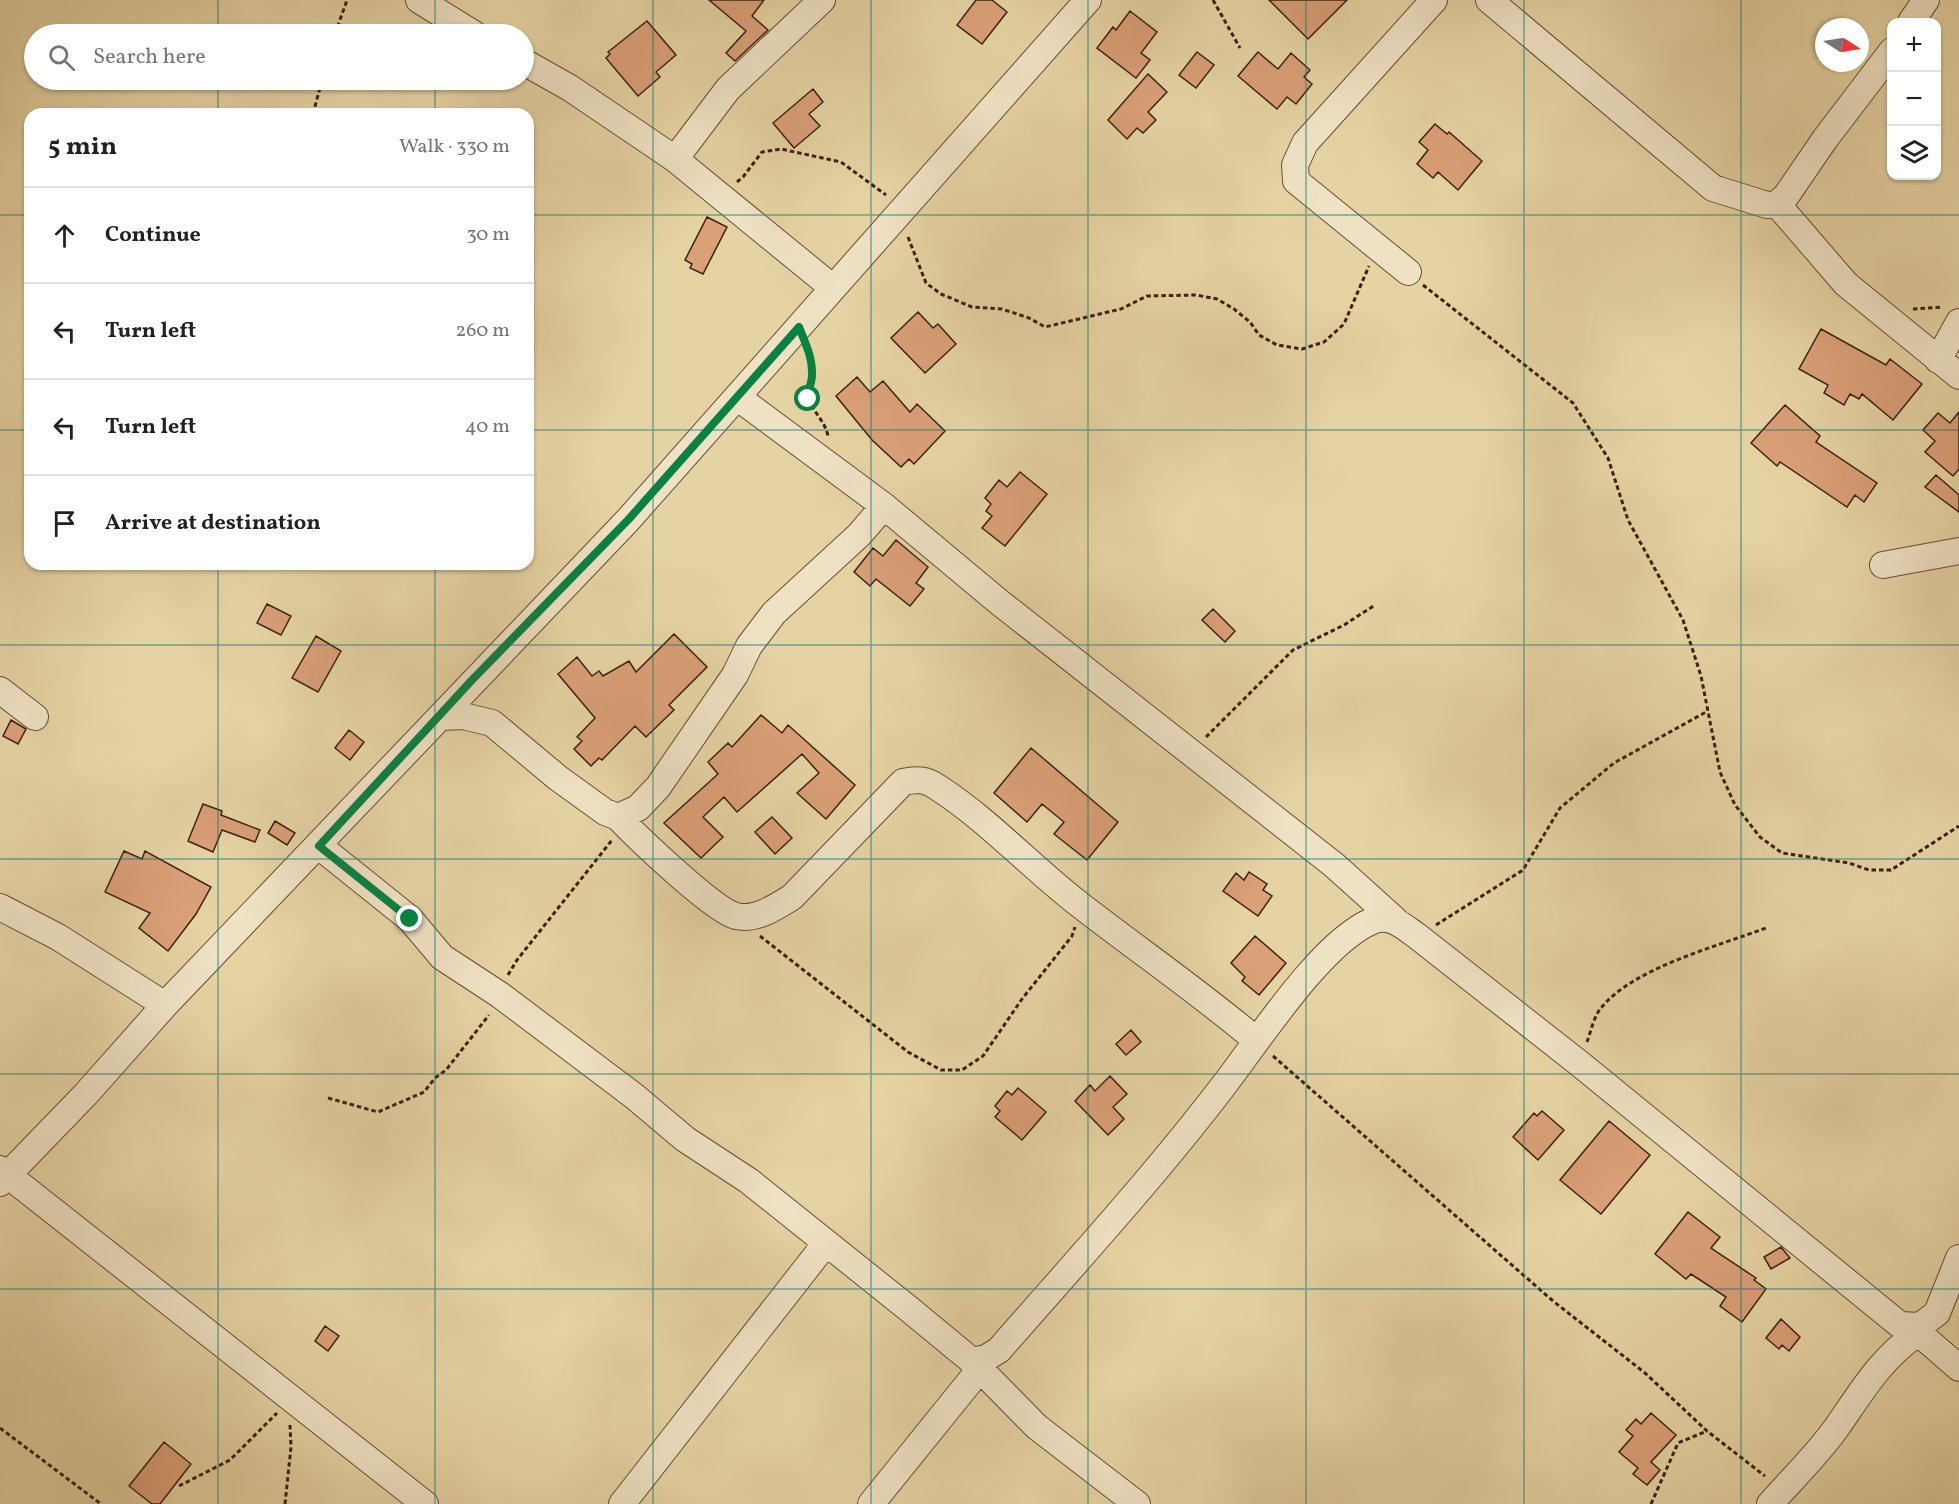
<!DOCTYPE html>
<meta charset="utf-8">
<style>
:root{--surface:#fff;--page:#f2f2f2;--text:#202124;--muted:#757577;--line:#e0e0e0}
body{margin:0;font-family:Vollkorn,serif;background:var(--page);color:var(--text)}
.controls{position:absolute;right:18px;top:18px;display:grid;overflow:hidden;border-radius:12px;box-shadow:0 2px 4px #0004}
.controls button{width:54px;height:54px;display:grid;place-items:center;padding:0;border:0;border-bottom:2px solid var(--line);background:var(--surface);color:var(--text);font:30px sans-serif}
.compass{position:absolute;left:1815px;top:18px;width:54px;height:54px;border-radius:50%;background:var(--surface);box-shadow:0 2px 4px #0004;rotate:102deg}
.stop{position:absolute;width:18px;height:18px;margin:-14px;border:4px solid #0b8043;border-radius:50%;background:#fff}
.stop.end{background:#0b8043;border-color:#fff;box-shadow:0 2px 6px #0008}
.list{margin:0;padding:0;list-style:none}
h2{display:flex;justify-content:space-between;align-items:center;height:78px;margin:0;padding:0 24px;font-size:26px}
h2 small{font-size:20px;font-weight:400;color:var(--muted)}
.list li{display:grid;grid-template-columns:39px 1fr auto;gap:18px;align-items:center;box-sizing:border-box;height:96px;padding:0 24px;border-top:2px solid var(--line)}
.list b{display:block;font-size:22px;white-space:nowrap}
.list em{font-size:20px;font-style:normal;color:var(--muted)}
.icon{flex:none;width:33px;height:33px;fill:none;stroke:currentColor;stroke-width:2;stroke-linecap:round;stroke-linejoin:round}
.map{position:relative;flex:none;width:1959px;height:1504px;overflow:hidden}
.search{position:absolute;background:var(--surface);box-shadow:0 2px 4px #0004;left:24px;top:24px;width:510px;height:66px;display:flex;align-items:center;gap:15px;box-sizing:border-box;padding:0 21px;border-radius:33px;color:var(--muted);font-size:22px}
.panel{position:absolute;background:var(--surface);box-shadow:0 2px 4px #0004;left:24px;top:108px;width:510px;height:462px;border-radius:18px}
.map>svg:first-child{display:block}
</style>
<div class="map">
<svg width="1959" height="1504" viewBox="0 0 1959 1504">
<rect width="100%" height="100%" fill="#e6d3a4"/>
<filter id="stains"><feTurbulence type="fractalNoise" baseFrequency=".00333" numOctaves="4"/><feColorMatrix values="0 0 0 0 .2 0 0 0 0 .09 0 0 0 0 .02 0 0 0 .5 -.17"/></filter>
<radialGradient id="worn" r=".72"><stop offset=".6" stop-color="#630" stop-opacity="0"/><stop offset="1" stop-color="#630" stop-opacity=".3"/></radialGradient>
<path fill="#daa078" stroke="#3e2010" stroke-width="1.5" d="M709 0H764L752 16 768 30 735 61 726 53 746 31Z
M976 0H992L1007 12 982 44 957 25Z
M1269 0H1347L1308 39Z
M1130 11 1157 32 1141 53 1150 60 1136 78 1097 48 1113 27 1116 30Z
M647 21 676 55 656 72 660 77 638 96 606 58 610 54 608 52Z
M1197 52 1214 65 1196 88 1179 75Z
M1258 52 1278 69 1291 53 1310 70 1304 77 1312 84 1296 104 1287 97 1277 109 1238 76Z
M1148 74 1167 92 1148 112 1156 120 1143 133 1137 128 1127 139 1108 120Z
M813 89 823 102 809 114 820 126 794 148 773 123Z
M1435 124 1447 134 1449 132 1482 161 1458 190 1438 172 1433 178 1417 164 1428 150 1419 142Z
M707 217 727 227 703 274 690 268 692 264 685 260Z
M918 312 933 328 938 324 956 344 925 373 891 338Z
M1821 329 1886 365 1890 359 1922 384 1893 420 1862 394 1859 399 1850 394 1844 405 1824 393 1828 385 1799 369Z
M857 377 870 392 883 381 910 412 917 404 945 431 914 464 909 459 901 467 872 440 836 396Z
M1785 405 1820 436 1816 442 1877 483 1864 502 1855 495 1847 507 1780 462 1777 466 1751 443Z
M1959 412V469L1953 476 1925 452 1935 441 1923 430 1938 413 1950 423Z
M1020 472 1047 494 1005 546 982 528 992 516 986 511 991 504 985 498 999 480 1007 487Z
M1936 475 1959 495V512L1925 487Z
M896 540 928 567 916 583 924 589 910 606 876 579 870 586 854 572 873 548 883 556Z
M267 604 291 616 281 635 257 623Z
M1213 609 1235 631 1225 642 1202 620Z
M674 634 707 667 669 705 674 710 646 737 635 726 602 760 599 758 591 766 574 749 582 741 577 737 595 718 558 674 577 657 592 676 599 671 603 676 629 661 636 672Z
M316 636 341 651 318 692 292 678Z
M761 715 782 733 788 725 855 785 826 819 797 793 819 773 802 754 737 812 724 797 703 817 723 837 701 858 664 823 718 774 708 762 728 743 732 747Z
M11 720 26 729 18 744 3 736Z
M349 730 364 742 350 760 335 748Z
M1031 748 1118 822 1087 860 1054 834 1064 822 1042 804 1027 822 994 793Z
M203 804 222 811 221 815 260 830 255 842 222 830 213 852 188 841Z
M772 817 792 838 775 854 755 832Z
M275 821 295 833 287 845 268 833Z
M124 851 142 859 145 851 211 887 196 914 168 951 139 928 150 913 105 892Z
M1249 872 1267 884 1263 890 1272 896 1258 916 1223 891 1236 873 1244 880Z
M1255 936 1286 963 1259 995 1242 981 1245 977 1231 963Z
M1131 1030 1141 1042 1126 1055 1116 1044Z
M1110 1076 1127 1094 1113 1107 1124 1119 1108 1135 1075 1101 1090 1085 1095 1091Z
M1018 1088 1046 1112 1022 1140 995 1117 1000 1111 995 1106 1007 1091 1012 1095Z
M1542 1111 1564 1130 1538 1160 1513 1137 1534 1113 1537 1116Z
M1609 1121 1650 1155 1601 1214 1560 1180Z
M1688 1212 1720 1237 1711 1248 1756 1278 1754 1280 1766 1289 1742 1322 1720 1306 1726 1297 1691 1274 1686 1279 1655 1254Z
M1781 1247 1790 1258 1771 1269 1764 1257Z
M1781 1319 1800 1337 1789 1351 1782 1345 1779 1349 1766 1338Z
M325 1326 339 1336 328 1351 315 1341Z
M1651 1413 1676 1435 1651 1462 1660 1470 1647 1485 1633 1474 1638 1468 1619 1452 1633 1436 1626 1430 1636 1419 1641 1424Z
M164 1442 191 1464 160 1504H152L129 1486Z"/>
<g fill="none" stroke-linecap="round" stroke-linejoin="round">
<g stroke="#684d35" stroke-width="28">
<path id="minor" d="M419 0 474 34
M1489 0 1713 188 1767 205 1777 204 1786 196 1825 139 1892 51
M1911 22 1926 0
M524 62 570 88 675 159 833 288
M675 159 728 89 822 0
M1777 204 1846 284 1959 376
M1408 272 1296 181 1295 165 1305 143 1434 0
M1938 360 1959 322
M737 397 884 506 999 602 1334 865 1395 920
M1883 565 1959 551
M0 690 35 717
M441 717 463 716 492 723 558 778 605 812 618 817 638 808 658 787 735 675 749 646 774 613 859 535 884 506
M618 817C636 836 714 911 736 916 755 921 776 907 792 897L903 782C916 779 926 779 937 787 987 819 1028 864 1075 901 1135 948 1198 991 1256 1040
M319 846 410 919 442 957 500 995 634 1096 685 1139 749 1181 909 1309 972 1361 1037 1427 1137 1504
M0 907 58 937 165 1005
M0 1169 425 1504
M0 1183 86 1094 165 1005 628 520 1088 0
M1913 1328 1959 1368
M972 1361 986 1358 999 1350C1074 1264 1152 1179 1221 1089 1257 1043 1320 943 1372 921 1390 913 1404 927 1417 936L1580 1064 1900 1325 1920 1326 1937 1313 1959 1258
M622 1504 826 1243
M871 1504 980 1369
M1770 1504C1792 1479 1818 1454 1837 1427 1862 1391 1881 1358 1918 1333"/>
</g>
<path stroke="#3e2010" stroke-width="3" stroke-dasharray="4.5 3" stroke-linecap="butt" d="M1213 0 1240 48
M335 34 347 0
M313 114 322 80
M737 182 743 177 762 152 781 149 841 162 886 195
M908 237 926 283 941 294 972 307 1002 309 1029 318 1045 327 1121 309 1147 296 1196 295 1217 299 1234 309 1250 322 1259 335 1277 345 1302 349 1324 342 1344 324 1369 266
M1423 285 1573 403 1608 458 1628 520 1683 620 1701 676 1720 772 1735 805 1760 837 1782 853 1849 863 1869 870H1891L1959 826
M1913 309 1942 307
M807 348C811 357 813 366 813 376 812 384 805 390 808 398 813 412 825 421 828 436
M1206 737 1293 650 1344 625 1375 605
M1436 925 1523 870 1560 808 1614 763 1706 712
M760 936 908 1052 941 1070H962L983 1056 1022 999 1072 936 1075 927
M508 975 517 960 612 840
M1587 1042C1591 1031 1594 1016 1601 1008 1633 968 1718 946 1766 928
M1273 1056 1553 1301 1645 1373 1707 1431 1765 1476
M328 1098 378 1112 424 1092 435 1078 446 1070 489 1015
M0 1428 101 1504
M179 1486 230 1460 277 1413
M285 1504 291 1447 290 1425
M1651 1504 1678 1443 1707 1431"/>
<use href="#minor" stroke="#efe2c4" stroke-width="26"/>
</g>
<g fill="none" stroke-linecap="round" stroke-linejoin="round">
<path stroke="#0b8043" stroke-width="8" d="M410 919 319 846 472 680 628 520 799 327C805 343 813 358 812 375 812 384 807 390 808 399"/>
</g>
<path fill="none" stroke="#0f766e" stroke-width="1.5" stroke-opacity="0.55" d="M218 0V34M435 0V34M653 0V1504M871 0V1504M1088 0V1504M1306 0V1504M1524 0V1504M1741 0V1504M218 80V114M435 80V114M0 215H30M528 215H1959M0 430H30M528 430H1959M218 564V1504M435 564V1504M0 645H1959M0 859H1959M0 1074H1959M0 1289H1959"/>
<rect width="100%" height="100%" filter="url(#stains)"/>
<rect width="100%" height="100%" fill="url(#worn)"/>
</svg>
<div class="controls">
<button>+</button>
<button>−</button>
<button><svg class="icon" aria-label="layers" viewBox="0 0 24 24"><path d="M12 4l9 5-9 5-9-5zM3 14l9 5 9-5"/></svg></button>
</div>
<svg class="compass" viewBox="-18 -18 36 36"><path d="M0-13l5 13h-10z" fill="#e53935"/><path d="M0 13l5-13h-10z" fill="#757577"/></svg>
<div class="stop" style="left:808px;top:399px"></div>
<div class="stop end" style="left:410px;top:919px"></div>
<div class="search"><svg class="icon" aria-label="search" viewBox="0 0 24 24"><circle cx="10" cy="10" r="6"/><path d="M15 15l6 6"/></svg>Search here</div>
<section class="panel">
<h2>5 min<small>Walk · 330 m</small></h2>
<ul class="list">
<li><svg class="icon" aria-label="ahead" viewBox="0 0 24 24"><path d="M12 20V5M6 11l6-6 6 6"/></svg><div><b>Continue</b></div><em>30 m</em></li>
<li><svg class="icon" aria-label="left" viewBox="0 0 24 24"><path d="M17 20v-9H6M10 6l-5 5 5 5"/></svg><div><b>Turn left</b></div><em>260 m</em></li>
<li><svg class="icon" aria-label="left" viewBox="0 0 24 24"><path d="M17 20v-9H6M10 6l-5 5 5 5"/></svg><div><b>Turn left</b></div><em>40 m</em></li>
<li><svg class="icon" aria-label="arrive" viewBox="0 0 24 24"><path d="M6 21V4h12l-3 4 3 4H6"/></svg><div><b>Arrive at destination</b></div></li>
</ul>
</section>
</div>
